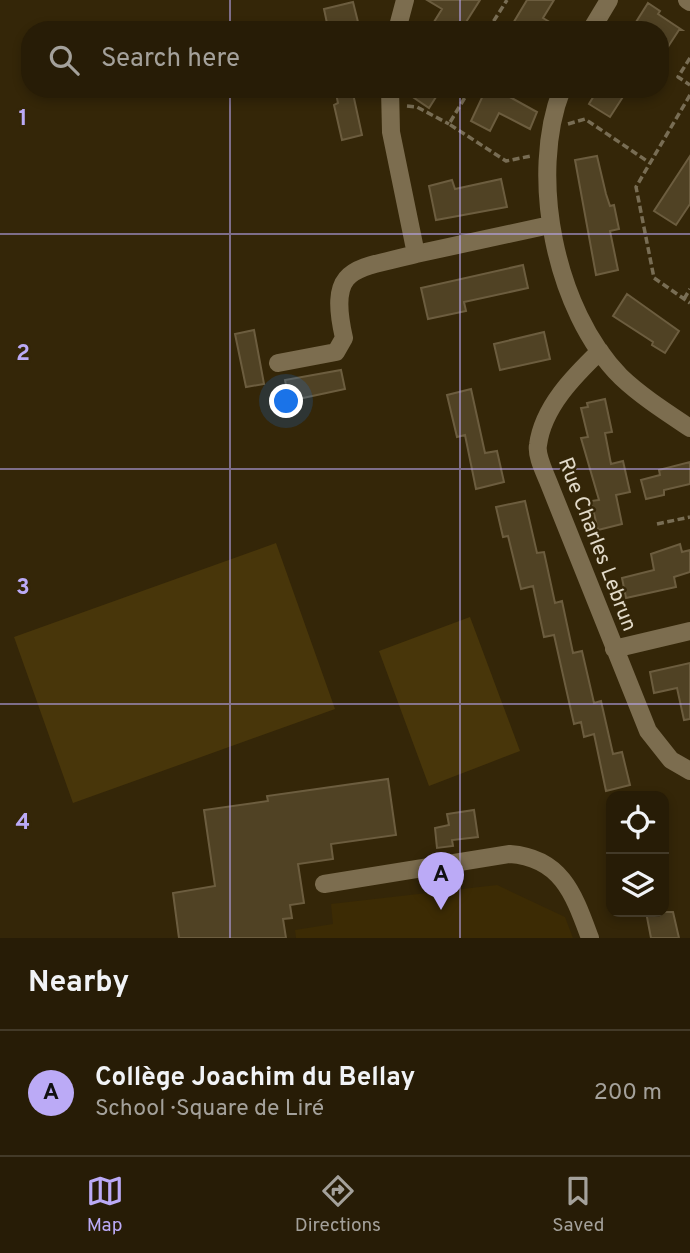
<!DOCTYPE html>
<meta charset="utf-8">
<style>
:root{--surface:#271c06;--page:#332914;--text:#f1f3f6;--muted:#a4a19b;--line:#433a28;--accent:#bbaaf6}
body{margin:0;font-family:Overpass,sans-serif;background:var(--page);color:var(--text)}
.controls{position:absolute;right:21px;bottom:21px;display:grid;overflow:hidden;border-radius:14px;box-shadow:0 4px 10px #0003}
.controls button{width:63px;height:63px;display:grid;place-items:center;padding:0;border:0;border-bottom:2px solid var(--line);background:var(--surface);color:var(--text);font:35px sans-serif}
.you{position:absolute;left:287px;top:402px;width:24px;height:24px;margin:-18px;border:5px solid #fff;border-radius:50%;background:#1a73e8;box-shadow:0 0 0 10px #1a73e833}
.badge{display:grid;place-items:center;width:46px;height:46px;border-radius:50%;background:var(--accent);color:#111;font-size:23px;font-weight:700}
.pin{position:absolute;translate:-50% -58px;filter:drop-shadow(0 2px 4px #0008)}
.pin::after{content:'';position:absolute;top:37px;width:24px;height:21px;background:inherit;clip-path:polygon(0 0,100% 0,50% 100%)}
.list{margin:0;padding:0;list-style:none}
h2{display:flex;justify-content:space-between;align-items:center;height:91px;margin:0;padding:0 28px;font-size:30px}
h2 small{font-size:23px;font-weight:400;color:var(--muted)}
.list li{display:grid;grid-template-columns:46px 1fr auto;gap:21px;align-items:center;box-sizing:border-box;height:126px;padding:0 28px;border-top:2px solid var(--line)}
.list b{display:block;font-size:26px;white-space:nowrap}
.list p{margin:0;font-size:23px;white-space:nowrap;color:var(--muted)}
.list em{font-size:23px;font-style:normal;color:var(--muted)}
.icon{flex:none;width:38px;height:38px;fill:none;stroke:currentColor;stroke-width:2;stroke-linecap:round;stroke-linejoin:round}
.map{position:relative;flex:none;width:690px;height:938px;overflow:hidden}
.search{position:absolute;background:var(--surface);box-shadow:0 4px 10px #0003;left:21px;right:21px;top:21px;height:77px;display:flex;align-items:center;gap:18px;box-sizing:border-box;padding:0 24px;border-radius:28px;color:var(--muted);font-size:26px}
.sheet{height:217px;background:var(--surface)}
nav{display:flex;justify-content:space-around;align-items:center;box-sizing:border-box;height:98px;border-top:2px solid var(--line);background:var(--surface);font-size:19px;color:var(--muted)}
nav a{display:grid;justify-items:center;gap:4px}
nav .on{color:var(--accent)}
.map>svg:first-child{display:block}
</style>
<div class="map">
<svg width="690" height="938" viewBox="0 0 690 938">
<rect width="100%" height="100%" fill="#342608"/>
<path fill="#3c2b04" d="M497 885 565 917 573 938H296L295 930 333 924 331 904Z"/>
<path fill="#48360a" d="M276 543 335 709 73 803 14 637Z
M470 617 520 751 429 786 379 651Z"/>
<path fill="#504224" stroke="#6c5d3f" stroke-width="2" d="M427 0H480L461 30H429L442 9Z
M527 0H554L543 18 563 30H509Z
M353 2 360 30H339L338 26 328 28 324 9Z
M648 3 660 11 658 14 682 30H679L660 59V30H631Z
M335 89H352L362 135 342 140 334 105 338 103Z
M401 89H441L429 108Z
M486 89H511L508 96 537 112 530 129 499 113 490 131 471 121Z
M598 89H628L610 117 589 104Z
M597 156 606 194 610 206 614 205 619 229 610 231 618 270 596 275 575 160Z
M690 156V204L676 225 654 211Z
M501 179 507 207 436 220 429 186 452 180 455 189Z
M523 265 528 288 464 302 466 311 428 319 421 288Z
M627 294 679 331 665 353 652 345 653 342 613 316Z
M254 330 264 384 246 387 235 334Z
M544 332 550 359 500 370 494 344Z
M341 370 345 389 289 401 285 380Z
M471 389 485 453 497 451 504 482 476 489 465 435 457 437 447 395Z
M605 399 612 432 605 433 611 464 623 461 630 492 616 495 622 524 598 530 591 501 599 500 581 438 588 437 581 408 588 407 587 403Z
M690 462V484L664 490V495L646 499 641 480 660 475 659 470Z
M525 501 537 553 544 552 555 603 562 601 573 653 582 651 594 703 601 701 613 754 622 752 630 785 606 791 594 734 584 737 581 722 574 724 554 635 544 637 533 586 521 589 508 536 503 537 496 507Z
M680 544 682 552 690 550V572L674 577 676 587 626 598 622 578 654 570 651 554Z
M690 663V719L684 720 677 688 654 693 650 672Z
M388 779 396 835 331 844 333 859 298 864 304 903 290 905 292 918 283 919 286 938H179L173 893 215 886 204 810 268 801 267 796Z
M474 810 478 837 452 840 453 846 437 848 435 828 449 825 447 814Z
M646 912H673L679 938H651Z"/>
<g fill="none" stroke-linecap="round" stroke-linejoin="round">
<path stroke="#786d54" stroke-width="3.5" stroke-dasharray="7 3.5" stroke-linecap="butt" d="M488 30 507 0
M690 58 678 77 690 85
M470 89 449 124 506 161 531 156
M690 95 636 187 654 278 690 303
M407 106 417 107 449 124
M568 124 585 119 650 163
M684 299 690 289
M657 524 690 517"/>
<path stroke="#7c6d4f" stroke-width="18" d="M687 0 690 2
M397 30 405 0
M591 30 609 0
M390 89 391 132 416 254 550 225
M562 89C528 175 555 311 621 377 641 396 666 412 690 428
M600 351C574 376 543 407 538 445 536 455 544 471 548 481L648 731 671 760 690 771
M278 363 336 352 344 338C327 264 356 270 416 254
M614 649 690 631
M324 884 510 854C562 858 574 895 590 938"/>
</g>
<path fill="none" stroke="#bbaaf6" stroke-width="2" stroke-opacity="0.55" d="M230 0V30M460 0V30M230 89V938M460 89V938M0 234H690M0 469H690M0 704H690"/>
<g text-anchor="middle" stroke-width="5" stroke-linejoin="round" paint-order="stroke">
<g font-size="21" fill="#e2dac9" stroke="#342608">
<text transform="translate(598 544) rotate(69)" y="7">Rue Charles Lebrun</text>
</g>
</g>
<g font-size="23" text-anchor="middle" font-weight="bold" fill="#bbaaf6" stroke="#342608" stroke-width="5" stroke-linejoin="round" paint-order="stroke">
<text x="23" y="125">1</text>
<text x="23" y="360">2</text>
<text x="23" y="594">3</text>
<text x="23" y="829">4</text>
</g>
</svg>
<div class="controls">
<button><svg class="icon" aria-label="locate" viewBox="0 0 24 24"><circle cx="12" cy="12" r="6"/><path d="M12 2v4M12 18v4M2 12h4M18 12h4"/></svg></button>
<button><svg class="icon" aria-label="layers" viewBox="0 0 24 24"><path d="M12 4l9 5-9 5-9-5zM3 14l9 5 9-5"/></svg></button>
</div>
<div class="you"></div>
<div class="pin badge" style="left:441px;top:910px">A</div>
<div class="search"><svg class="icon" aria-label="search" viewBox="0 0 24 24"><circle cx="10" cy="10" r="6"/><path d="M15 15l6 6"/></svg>Search here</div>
</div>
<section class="sheet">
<h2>Nearby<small></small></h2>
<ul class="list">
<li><span class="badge">A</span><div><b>Collège Joachim du Bellay</b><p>School · Square de Liré</p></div><em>200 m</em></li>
</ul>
</section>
<nav>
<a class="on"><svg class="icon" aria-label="map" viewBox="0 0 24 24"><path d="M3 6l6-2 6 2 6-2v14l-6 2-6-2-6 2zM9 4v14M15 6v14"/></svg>Map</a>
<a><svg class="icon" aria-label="directions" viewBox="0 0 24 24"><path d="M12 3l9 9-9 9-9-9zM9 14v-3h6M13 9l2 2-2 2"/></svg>Directions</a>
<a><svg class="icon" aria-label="saved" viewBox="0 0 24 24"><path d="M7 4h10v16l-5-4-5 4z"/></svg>Saved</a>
</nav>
